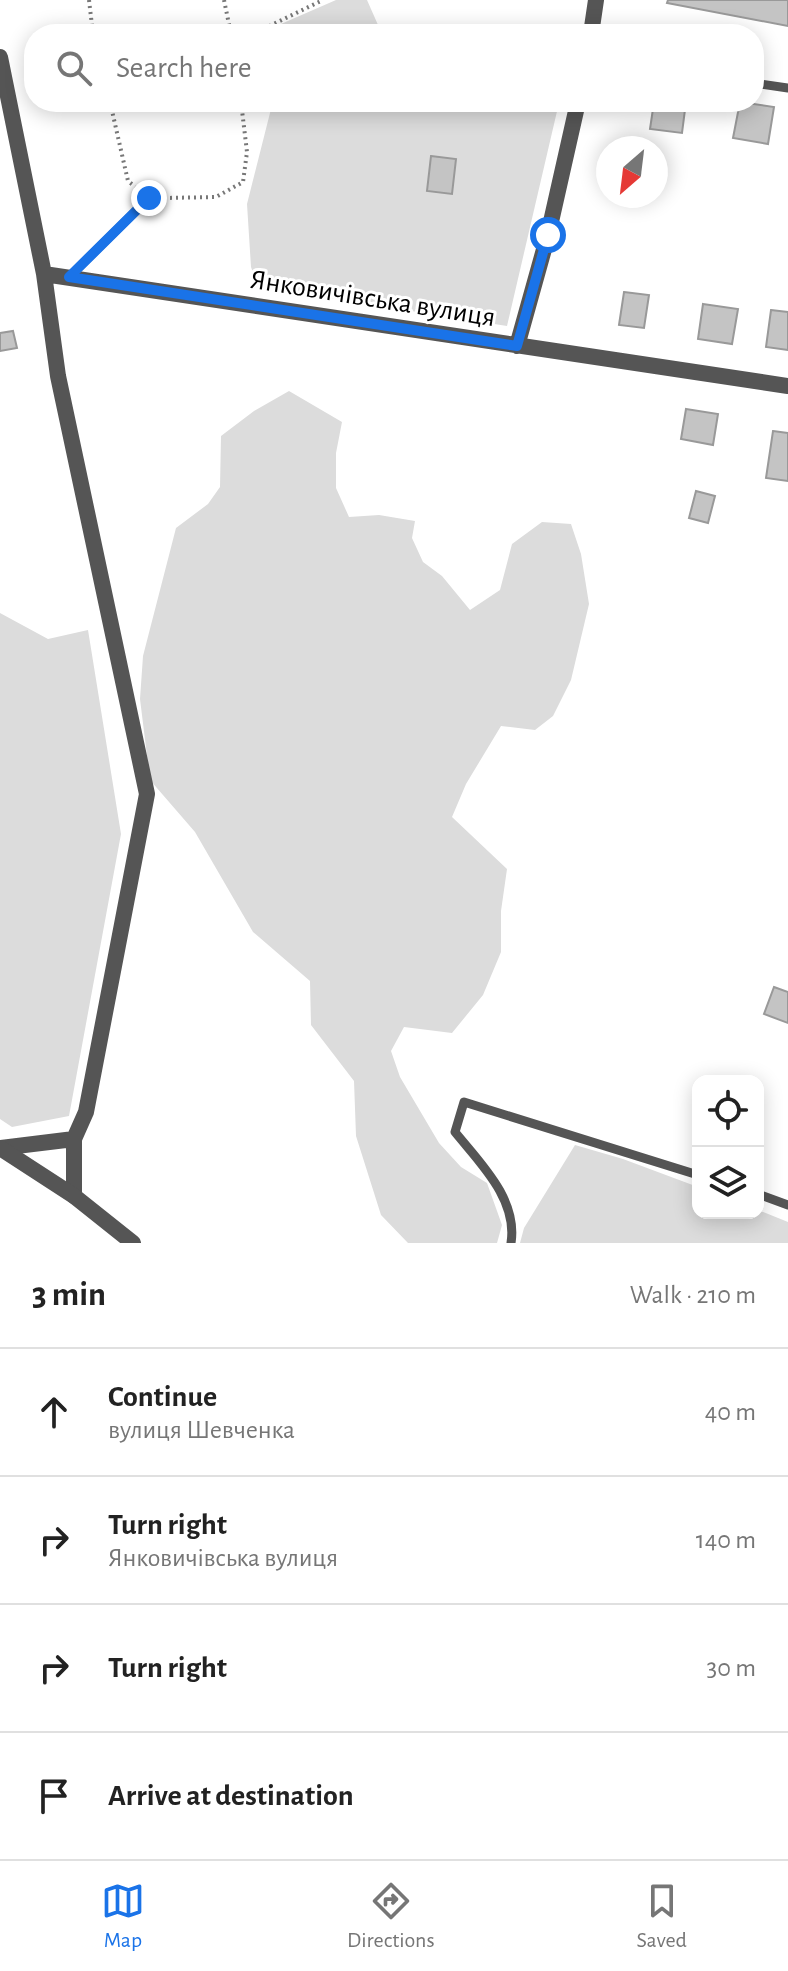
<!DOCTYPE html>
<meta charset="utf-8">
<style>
:root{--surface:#fff;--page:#f2f2f2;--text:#222;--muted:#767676;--line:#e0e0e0;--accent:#1a73e8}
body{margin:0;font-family:"Alegreya Sans",sans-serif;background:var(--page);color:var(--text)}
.controls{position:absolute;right:24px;bottom:24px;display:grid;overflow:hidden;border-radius:16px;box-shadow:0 4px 20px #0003}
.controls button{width:72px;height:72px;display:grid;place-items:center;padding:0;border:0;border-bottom:2px solid var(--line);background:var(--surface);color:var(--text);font:40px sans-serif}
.compass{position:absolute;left:596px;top:136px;width:72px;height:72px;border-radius:50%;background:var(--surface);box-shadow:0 4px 20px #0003;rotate:208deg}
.stop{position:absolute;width:24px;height:24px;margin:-18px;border:6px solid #1a73e8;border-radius:50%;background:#fff}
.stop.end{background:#1a73e8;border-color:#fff;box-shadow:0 2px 8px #0008}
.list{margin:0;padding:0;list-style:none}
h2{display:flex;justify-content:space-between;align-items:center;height:104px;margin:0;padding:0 32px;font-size:34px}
h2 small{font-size:26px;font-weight:400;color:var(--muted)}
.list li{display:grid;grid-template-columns:52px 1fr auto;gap:24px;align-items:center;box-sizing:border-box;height:128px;padding:0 32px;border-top:2px solid var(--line)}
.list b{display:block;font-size:30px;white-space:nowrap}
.list p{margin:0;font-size:26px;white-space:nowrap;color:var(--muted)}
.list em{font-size:26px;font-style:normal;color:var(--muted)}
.icon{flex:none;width:44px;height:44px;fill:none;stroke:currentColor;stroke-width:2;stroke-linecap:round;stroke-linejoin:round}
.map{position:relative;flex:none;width:788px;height:1243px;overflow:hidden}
.search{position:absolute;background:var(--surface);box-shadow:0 4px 20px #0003;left:24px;right:24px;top:24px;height:88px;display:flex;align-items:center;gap:20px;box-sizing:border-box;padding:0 28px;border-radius:32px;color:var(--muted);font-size:30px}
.sheet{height:616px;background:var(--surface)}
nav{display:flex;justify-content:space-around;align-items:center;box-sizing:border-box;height:112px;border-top:2px solid var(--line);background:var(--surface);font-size:22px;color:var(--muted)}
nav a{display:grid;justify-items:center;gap:4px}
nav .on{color:var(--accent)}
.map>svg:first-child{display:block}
</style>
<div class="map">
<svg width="788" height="1243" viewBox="0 0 788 1243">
<rect width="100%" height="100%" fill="#fff"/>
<path fill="#dcdcdc" d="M336 0H367L382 34H258Z
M278 102H547L558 107 507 326 258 287 251 267 247 204 272 105Z
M289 391 342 422 336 453V488L349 517 379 515 415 521 412 538 423 562 442 576 470 610 500 590 512 544 542 522 571 524 581 554 589 604 571 680 553 716 535 730 501 726 466 784 452 817 507 869 501 911V952L483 995 452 1033 404 1027 391 1051 400 1077 439 1143 461 1167 487 1183 502 1225 497 1243H408L381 1215 356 1136 354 1081 311 1025 310 981 253 932 195 832 150 780 140 699 143 656 176 528 208 504 220 487 221 436 254 411Z
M0 613 48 639 88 630 121 834 69 1116 12 1127 0 1119Z
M575 1145 623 1159 698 1187V1213H758V1210L788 1222V1243H520L524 1228Z"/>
<path fill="#c4c4c4" stroke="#999" stroke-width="2" d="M668 0H788V26L667 3Z
M654 102H686L682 133 650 129Z
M740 102 774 107 768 144 733 138Z
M431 156 456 159 452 194 427 191Z
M624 292 649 295 644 328 619 325Z
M703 304 738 309 732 344 698 339Z
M771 310 788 312V350L766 347Z
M13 331 17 348 0 351V333Z
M686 409 718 414 713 445 681 439Z
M773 431 788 433V481L766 478Z
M696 491 715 496 708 523 689 518Z
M774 987 788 992V1023L764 1014Z"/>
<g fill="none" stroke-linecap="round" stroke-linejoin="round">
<path stroke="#777" stroke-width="4" stroke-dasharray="2 4" stroke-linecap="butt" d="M89 0 93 34
M224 0 231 34
M253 34 323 0
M110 102 128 181 138 189
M164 198 216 197 243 182 247 152 241 102"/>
<path stroke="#555" stroke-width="9" d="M754 83 788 88
M69 277 149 198
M758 1194 788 1205
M511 1243C518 1199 480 1163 455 1132L464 1102 698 1175"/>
<path stroke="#555" stroke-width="16" d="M591 34 596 0
M0 57 44 274 58 376 147 794 86 1112 74 1139V1196
M44 274 788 386
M517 346 548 235 578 102
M0 1148 74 1139"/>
<path stroke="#555" stroke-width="16" d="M0 1148 74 1196 133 1243"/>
</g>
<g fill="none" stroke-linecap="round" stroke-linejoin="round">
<path stroke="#1a73e8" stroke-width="10" d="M149 198 69 277 517 346 548 235"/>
</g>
<g text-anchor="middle" stroke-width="6" stroke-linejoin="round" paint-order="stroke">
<g font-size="28" fill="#000" stroke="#fff">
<text transform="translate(373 297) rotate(9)" y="10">Янковичівська вулиця</text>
</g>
</g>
</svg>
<div class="controls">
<button><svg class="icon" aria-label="locate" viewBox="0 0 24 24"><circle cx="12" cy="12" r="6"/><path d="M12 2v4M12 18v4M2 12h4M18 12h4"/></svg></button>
<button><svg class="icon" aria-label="layers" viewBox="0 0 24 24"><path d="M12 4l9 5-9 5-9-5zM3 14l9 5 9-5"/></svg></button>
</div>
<svg class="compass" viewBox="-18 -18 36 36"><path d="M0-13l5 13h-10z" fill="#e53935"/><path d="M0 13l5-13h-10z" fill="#767676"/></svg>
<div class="stop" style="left:548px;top:235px"></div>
<div class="stop end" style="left:149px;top:198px"></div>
<div class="search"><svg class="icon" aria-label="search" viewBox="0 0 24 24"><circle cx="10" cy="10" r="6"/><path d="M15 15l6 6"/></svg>Search here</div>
</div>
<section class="sheet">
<h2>3 min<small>Walk · 210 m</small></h2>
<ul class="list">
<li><svg class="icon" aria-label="ahead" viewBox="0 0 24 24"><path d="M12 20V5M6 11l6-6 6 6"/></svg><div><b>Continue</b><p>вулиця Шевченка</p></div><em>40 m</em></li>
<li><svg class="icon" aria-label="right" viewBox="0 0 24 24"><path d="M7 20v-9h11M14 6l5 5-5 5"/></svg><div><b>Turn right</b><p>Янковичівська вулиця</p></div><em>140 m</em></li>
<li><svg class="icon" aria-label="right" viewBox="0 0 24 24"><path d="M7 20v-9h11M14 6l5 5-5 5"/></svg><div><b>Turn right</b></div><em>30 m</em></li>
<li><svg class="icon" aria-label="arrive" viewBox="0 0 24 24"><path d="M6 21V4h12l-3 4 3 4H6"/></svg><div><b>Arrive at destination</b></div></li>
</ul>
</section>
<nav>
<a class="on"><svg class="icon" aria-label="map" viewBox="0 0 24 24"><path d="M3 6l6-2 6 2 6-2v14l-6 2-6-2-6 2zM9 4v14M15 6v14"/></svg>Map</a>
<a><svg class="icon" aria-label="directions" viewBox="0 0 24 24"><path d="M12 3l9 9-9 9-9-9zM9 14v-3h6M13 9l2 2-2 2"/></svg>Directions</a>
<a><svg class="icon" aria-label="saved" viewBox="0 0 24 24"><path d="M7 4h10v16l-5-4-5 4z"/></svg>Saved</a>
</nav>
